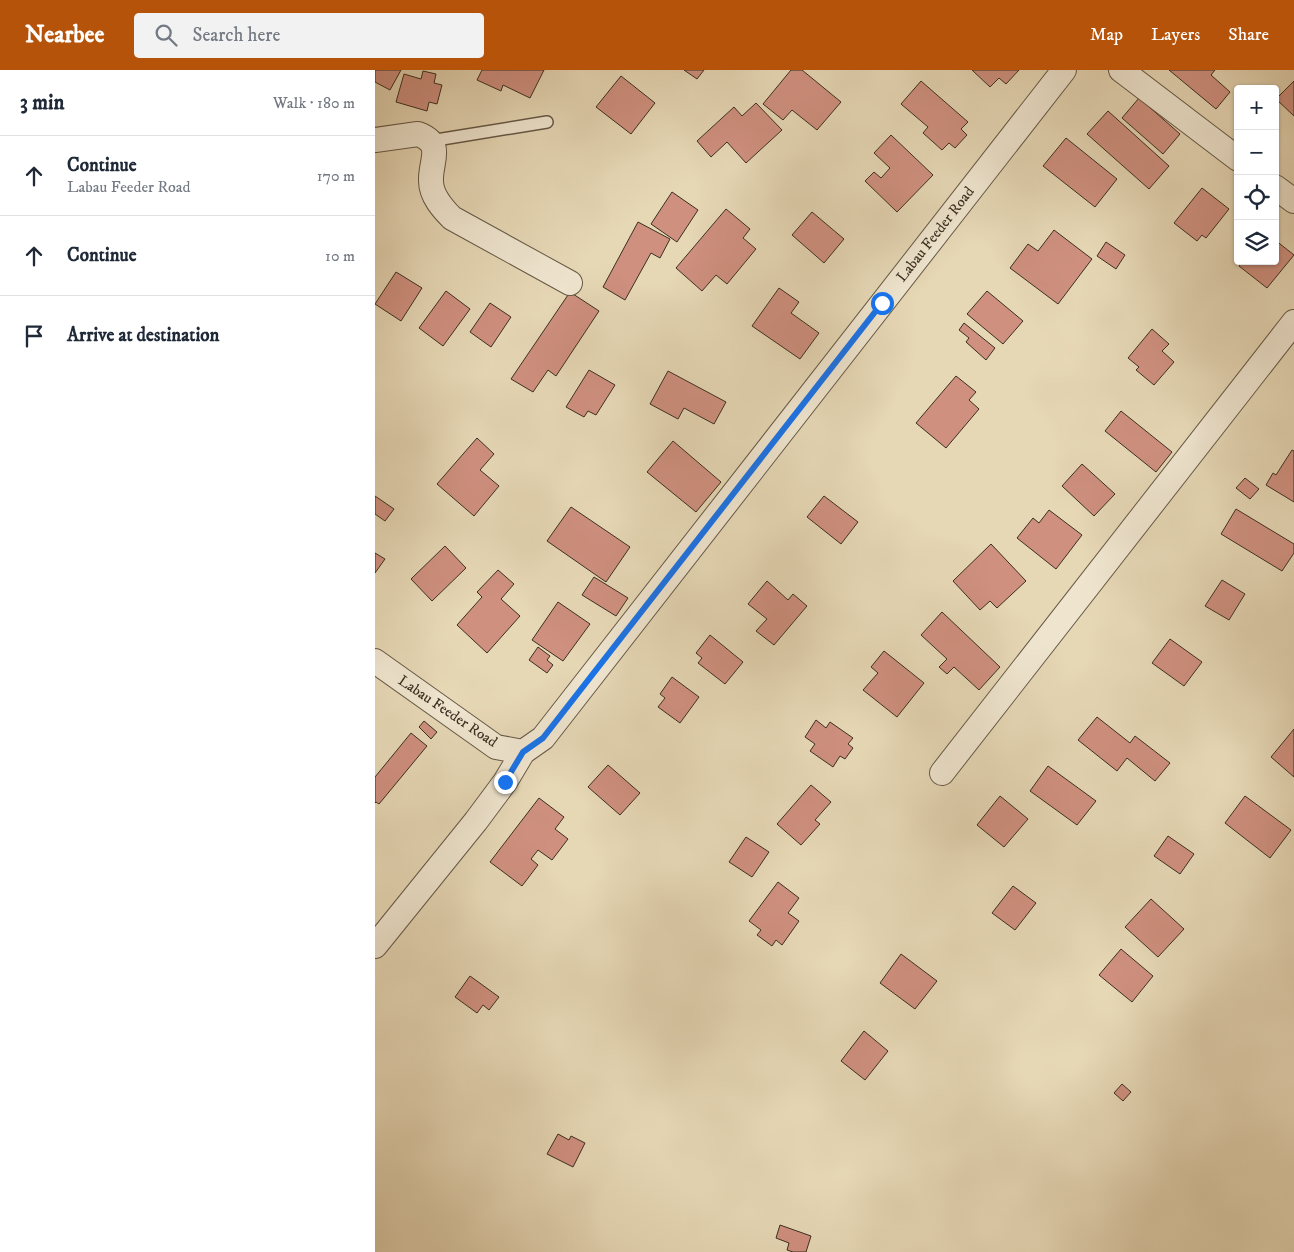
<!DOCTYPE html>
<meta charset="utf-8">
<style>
:root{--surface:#fff;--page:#f2f2f3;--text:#1f2937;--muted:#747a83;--line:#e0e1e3;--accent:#b45309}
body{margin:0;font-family:"IM FELL DW Pica",serif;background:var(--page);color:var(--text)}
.controls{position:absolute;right:15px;top:15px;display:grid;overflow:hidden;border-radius:5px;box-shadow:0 1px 4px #0004}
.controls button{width:45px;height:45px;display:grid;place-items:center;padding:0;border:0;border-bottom:1px solid var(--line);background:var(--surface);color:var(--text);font:25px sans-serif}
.stop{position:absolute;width:15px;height:15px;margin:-11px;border:4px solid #1a73e8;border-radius:50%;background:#fff}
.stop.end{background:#1a73e8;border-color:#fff;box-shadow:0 1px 5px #0008}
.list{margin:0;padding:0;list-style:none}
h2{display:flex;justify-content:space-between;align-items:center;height:65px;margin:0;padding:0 20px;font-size:21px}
h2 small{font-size:16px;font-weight:400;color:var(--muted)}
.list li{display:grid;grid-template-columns:32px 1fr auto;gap:15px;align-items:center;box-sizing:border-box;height:80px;padding:0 20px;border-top:1px solid var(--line)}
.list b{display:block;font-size:19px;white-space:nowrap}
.list p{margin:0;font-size:16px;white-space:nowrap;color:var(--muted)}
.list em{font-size:16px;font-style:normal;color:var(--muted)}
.icon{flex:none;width:28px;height:28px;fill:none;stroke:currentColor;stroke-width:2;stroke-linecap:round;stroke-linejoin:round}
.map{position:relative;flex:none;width:919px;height:1182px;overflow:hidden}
header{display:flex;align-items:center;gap:30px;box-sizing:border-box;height:70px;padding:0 25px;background:var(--accent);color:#fff}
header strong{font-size:24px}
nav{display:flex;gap:28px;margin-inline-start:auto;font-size:18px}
.search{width:350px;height:45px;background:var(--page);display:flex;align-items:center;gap:12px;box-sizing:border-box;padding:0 18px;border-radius:5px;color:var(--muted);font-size:19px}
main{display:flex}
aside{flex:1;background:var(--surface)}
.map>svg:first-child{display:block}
</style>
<header>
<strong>Nearbee</strong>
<div class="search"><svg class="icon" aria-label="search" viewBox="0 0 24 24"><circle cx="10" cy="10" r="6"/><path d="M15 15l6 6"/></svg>Search here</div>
<nav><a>Map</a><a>Layers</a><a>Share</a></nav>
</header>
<main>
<aside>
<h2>3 min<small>Walk · 180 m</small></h2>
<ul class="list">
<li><svg class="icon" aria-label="ahead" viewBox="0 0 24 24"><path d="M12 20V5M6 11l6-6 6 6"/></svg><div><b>Continue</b><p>Labau Feeder Road</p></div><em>170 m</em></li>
<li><svg class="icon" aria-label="ahead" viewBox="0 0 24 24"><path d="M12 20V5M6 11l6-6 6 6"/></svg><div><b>Continue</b></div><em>10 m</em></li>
<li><svg class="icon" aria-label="arrive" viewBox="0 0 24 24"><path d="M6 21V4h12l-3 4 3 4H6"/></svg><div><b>Arrive at destination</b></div></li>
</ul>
</aside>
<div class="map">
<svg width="919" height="1182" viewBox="0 0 919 1182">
<rect width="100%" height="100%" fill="#e6d7b5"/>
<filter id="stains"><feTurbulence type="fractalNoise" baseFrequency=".004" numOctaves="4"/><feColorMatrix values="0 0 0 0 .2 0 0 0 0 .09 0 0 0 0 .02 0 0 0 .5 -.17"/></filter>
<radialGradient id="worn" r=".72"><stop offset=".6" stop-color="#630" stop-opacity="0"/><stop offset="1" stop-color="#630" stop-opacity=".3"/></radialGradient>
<path fill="#cf907f" stroke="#3b2f21" d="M0 0H26L15 20 0 12Z
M107 0H169L155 28 128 15 126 21 102 10Z
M309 0H329L322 9Z
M416 0H427L466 32 442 60 417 40 408 50 388 34Z
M597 0H644L631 14 624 8 615 17Z
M794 0H840L836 5 855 22 841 39Z
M48 1 61 4 59 13 67 15 62 34 54 32 52 41 21 32 29 4 46 9Z
M246 6 280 33 256 64 221 37Z
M546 11 593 52 586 59 592 65 580 78 574 73 567 80 548 63 553 57 526 34Z
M919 11V46L901 29Z
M764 28 805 64 788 84 747 48Z
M381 33 407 60 371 93 352 72 336 87 322 71 359 37 367 46Z
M733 41 794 96 774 119 712 64Z
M516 65 558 105 522 142 490 111 499 102 506 108 515 98 499 83Z
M691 68 742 109 720 137 668 96Z
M827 118 854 139 831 168 827 165 822 171 799 153Z
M297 122 323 140 302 172 276 154Z
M351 139 375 159 368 168 381 179 352 214 341 205 327 221 301 198Z
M437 142 469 169 449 193 417 165Z
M263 152 295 169 285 188 276 183 250 230 228 217Z
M679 160 717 189 683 234 635 198 653 174 663 181Z
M900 170 919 185 892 218 864 196 868 191H900Z
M731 172 750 185 741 199 722 186Z
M21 202 47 218 26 251 0 234Z
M404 218 424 232 416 243 444 263 425 289 377 256Z
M71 221 95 239 68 276 44 258Z
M612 221 648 251 628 274 592 244Z
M195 222 224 241 181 306 173 300 158 322 136 309Z
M115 233 136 247 116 277 95 262Z
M589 253 620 278 611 290 591 272 594 268 584 260Z
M777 259 794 274 787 281 799 292 779 315 761 300 764 297 753 288Z
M214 300 240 315 221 345 213 341 209 347 191 337Z
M293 301 351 332 339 354 309 338 303 349 275 334Z
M581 306 601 322 594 330 604 339 571 378 541 353Z
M746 341 797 382 781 402 730 361Z
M102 368 119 384 105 400 124 416 99 446 62 414Z
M298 371 346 412 321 442 272 402Z
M917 380 919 381V432L891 415 898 403 901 405Z
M707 394 740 424 719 446 687 416Z
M870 408 884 419 875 429 861 418Z
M0 426 19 439 10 451 0 444Z
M449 426 483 452 466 474 432 447Z
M196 437 255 477 231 512 172 471Z
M861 439 919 474V483L907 501 846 464Z
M674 440 707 465 681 499 642 468 658 448 664 453Z
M616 474 651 511 622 538 615 531 605 540 578 511Z
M70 476 91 498 57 531 36 509Z
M0 483 10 489 0 503Z
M123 500 139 514 126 529 145 546 112 583 82 555 107 527 102 522Z
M219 507 253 528 241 546 207 525Z
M847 510 870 524 854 550 830 536Z
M392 511 413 530 418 524 432 536 399 575 381 561 392 549 373 534Z
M183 532 215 554 188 591 157 570Z
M567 542 625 597 604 620 579 597 572 604 564 597 572 589 546 565Z
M335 565 368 592 350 614 323 593 327 588 321 583Z
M795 569 827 592 809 616 777 593Z
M163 577 175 586 172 590 178 595 172 603 154 590Z
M509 581 549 613 522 647 488 620 503 603 496 597Z
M297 607 324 627 305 653 283 637 290 628 285 624Z
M722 647 755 673 760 666 795 693 780 711 752 688 742 701 703 670Z
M441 650 451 658 455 652 478 668 473 674 478 678 470 689 465 686 458 697 435 681 440 674 430 667Z
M49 651 62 662 56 669 44 657Z
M919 659V707L896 687Z
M36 663 52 676 4 734 1 732 0 733V707Z
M233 695 265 723 245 745 213 717Z
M673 696 721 731 702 755 655 721Z
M436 715 456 732 440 750 445 754 426 775 402 754Z
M625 726 653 749 629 777 602 755Z
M870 726 916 760 895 788 850 753Z
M164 728 189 747 180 759 193 769 177 790 163 780 156 789 163 795 147 816 115 792Z
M793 766 819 784 805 804 779 786Z
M371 767 394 782 377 807 354 792Z
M403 812 424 828 413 843 424 851 407 875 401 870 397 876 382 865 386 860 374 851Z
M638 816 661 833 640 860 617 843Z
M776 829 809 859 783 887 750 857Z
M746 879 778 906 757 932 724 905Z
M526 884 562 911 540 939 505 913Z
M95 906 124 927 114 940 108 935 102 943 80 927Z
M489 961 513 981 490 1010 466 991Z
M747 1014 756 1022 748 1031 739 1023Z
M183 1064 194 1070 196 1066 210 1073 198 1097 172 1084Z
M405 1155 436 1166 431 1182H418L412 1180 414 1173 401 1168Z"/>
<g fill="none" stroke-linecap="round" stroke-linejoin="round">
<g stroke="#665946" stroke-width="14">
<path id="service" d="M55 71 172 52"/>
</g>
<g stroke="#665946" stroke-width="26">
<path id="minor" d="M746 0 863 89
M0 70 43 64C70 74 55 91 56 111 56 126 68 139 77 148L195 213
M900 117 919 131
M0 591 121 677 148 682 168 668 689 0
M567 703 919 252
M0 876 101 751 130 712 148 682"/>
</g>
<use href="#service" stroke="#efe5cf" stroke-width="11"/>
<use href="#minor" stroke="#efe5cf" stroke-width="24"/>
</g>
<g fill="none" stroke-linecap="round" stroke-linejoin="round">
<path stroke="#1a73e8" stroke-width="6" d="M130 712 148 682 168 668 507 233"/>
</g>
<g text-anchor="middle" stroke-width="4" stroke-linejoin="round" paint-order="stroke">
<g font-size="15" fill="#3b2f21" stroke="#efe5cf">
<text transform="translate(560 164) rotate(-52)" y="5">Labau Feeder Road</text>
<text transform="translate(73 641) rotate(34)" y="5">Labau Feeder Road</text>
</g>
</g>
<rect width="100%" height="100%" filter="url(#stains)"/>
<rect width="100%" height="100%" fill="url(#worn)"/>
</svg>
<div class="controls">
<button>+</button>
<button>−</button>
<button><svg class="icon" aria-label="locate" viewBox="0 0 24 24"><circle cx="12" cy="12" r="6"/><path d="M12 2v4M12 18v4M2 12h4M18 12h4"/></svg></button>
<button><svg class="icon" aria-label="layers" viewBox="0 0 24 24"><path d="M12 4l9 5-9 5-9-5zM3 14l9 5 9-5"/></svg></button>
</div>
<div class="stop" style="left:507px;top:233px"></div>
<div class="stop end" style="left:130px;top:712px"></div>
</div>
</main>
